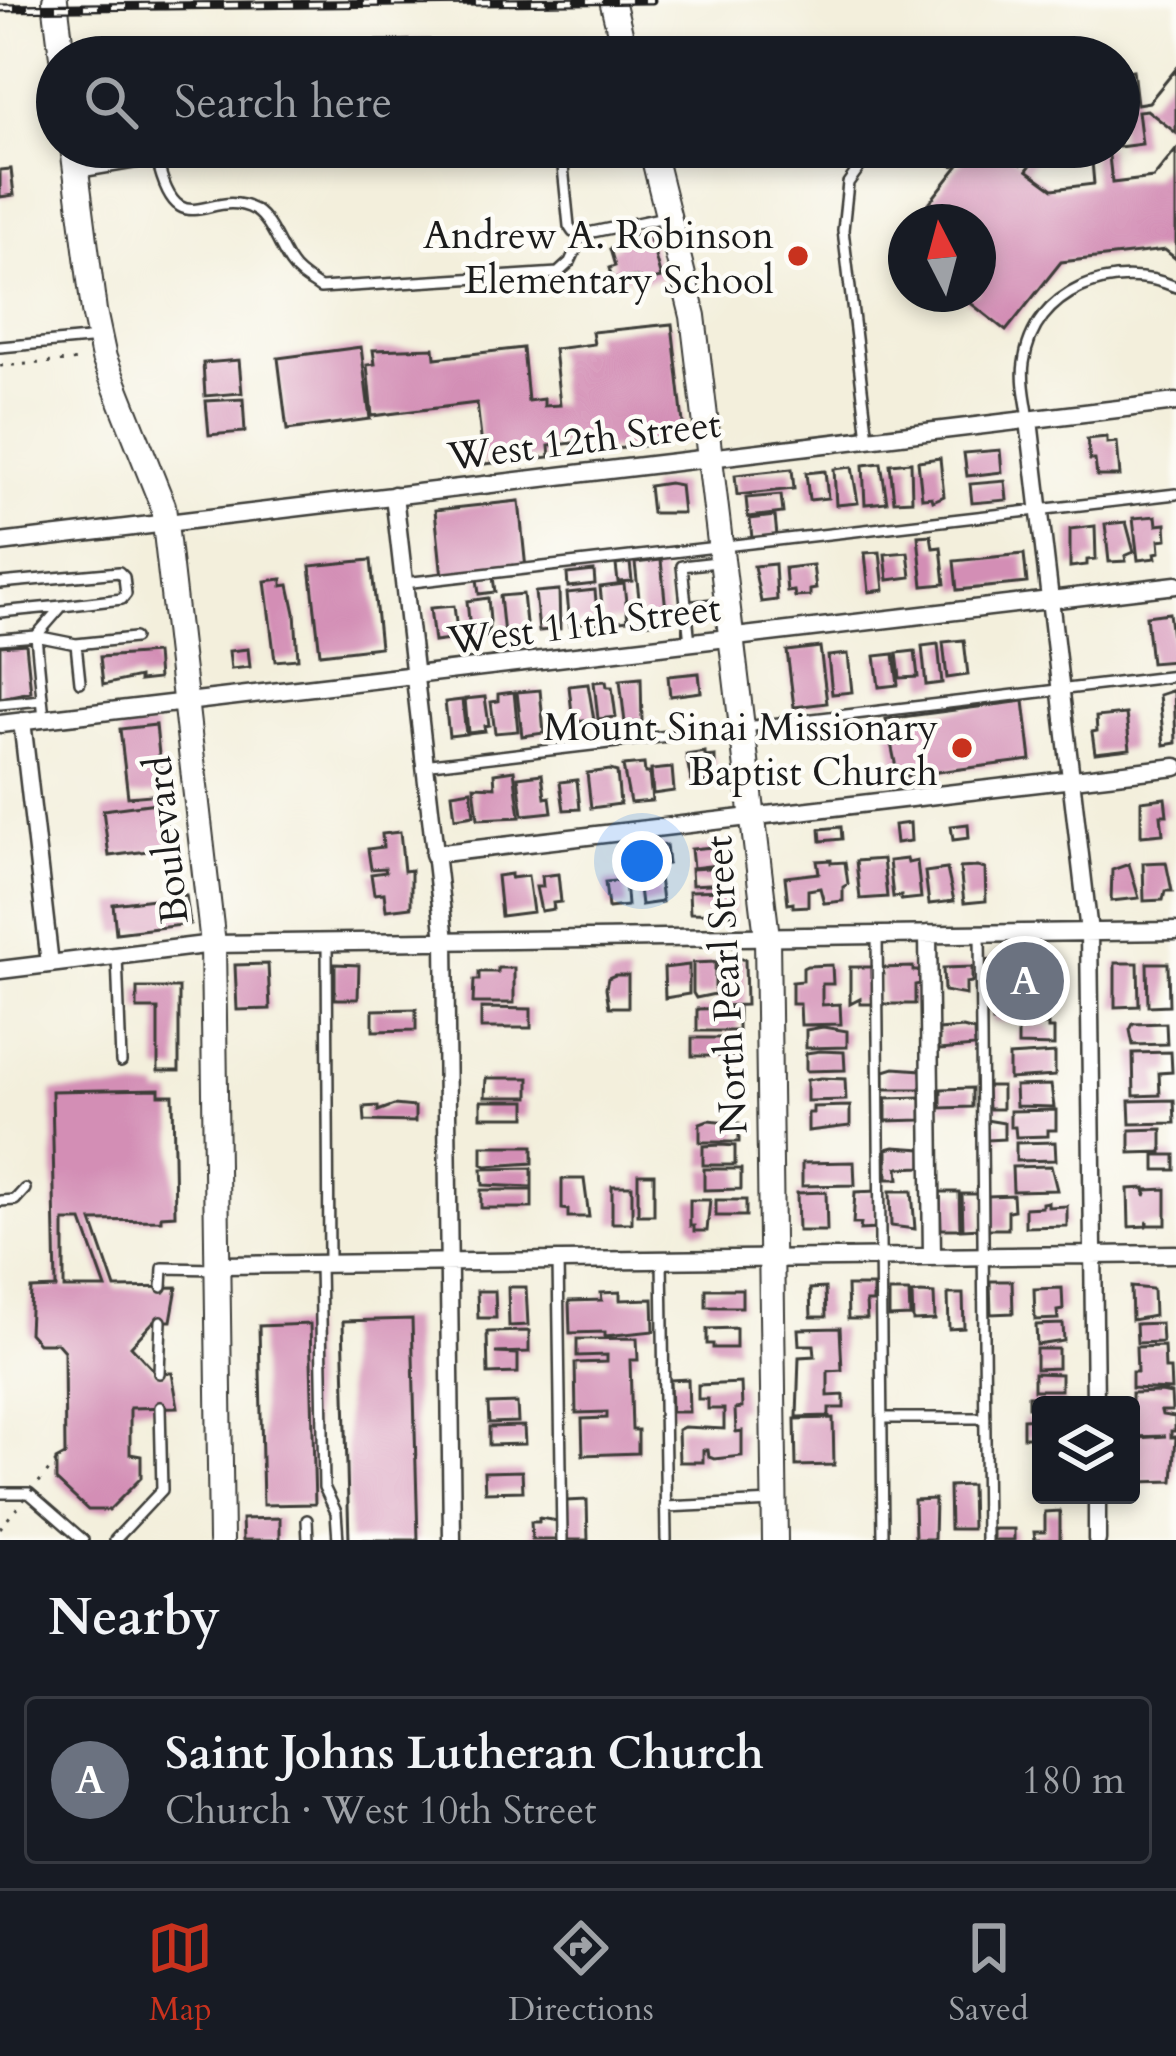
<!DOCTYPE html>
<meta charset="utf-8">
<style>
:root{--surface:#171b24;--page:#242831;--text:#f1f3f6;--muted:#9ea1a6;--line:#363941;--accent:#c8321e}
body{margin:0;font-family:Cardo,serif;background:var(--page);color:var(--text)}
.controls{position:absolute;right:36px;bottom:36px;display:grid;overflow:hidden;border-radius:12px;box-shadow:0 6px 18px #0003}
.controls button{width:108px;height:108px;display:grid;place-items:center;padding:0;border:0;border-bottom:3px solid var(--line);background:var(--surface);color:var(--text);font:60px sans-serif}
.compass{position:absolute;left:888px;top:204px;width:108px;height:108px;border-radius:50%;background:var(--surface);box-shadow:0 6px 18px #0003;rotate:354deg}
.you{position:absolute;left:642px;top:861px;width:42px;height:42px;margin:-30px;border:9px solid #fff;border-radius:50%;background:#1a73e8;box-shadow:0 0 0 18px #1a73e833}
.badge{display:grid;place-items:center;width:78px;height:78px;border-radius:50%;background:var(--accent);color:#fff;font-size:39px;font-weight:700}
.pin{position:absolute;translate:-50% -50%;border:6px solid #fff;box-shadow:0 3px 12px #0006}
.list{margin:0;padding:0;list-style:none}
h2{display:flex;justify-content:space-between;align-items:center;height:156px;margin:0;padding:0 48px;font-size:51px}
h2 small{font-size:39px;font-weight:400;color:var(--muted)}
.list li{display:grid;grid-template-columns:78px 1fr auto;gap:36px;align-items:center;box-sizing:border-box;height:168px;margin:0 24px 24px;padding:0 24px;border:3px solid var(--line);border-radius:12px}
.list b{display:block;font-size:45px;white-space:nowrap}
.list p{margin:0;font-size:39px;white-space:nowrap;color:var(--muted)}
.list em{font-size:39px;font-style:normal;color:var(--muted)}
.icon{flex:none;width:66px;height:66px;fill:none;stroke:currentColor;stroke-width:2;stroke-linecap:round;stroke-linejoin:round}
.map{position:relative;flex:none;width:1176px;height:1540px;overflow:hidden}
.search{position:absolute;background:var(--surface);box-shadow:0 6px 18px #0003;left:36px;right:36px;top:36px;height:132px;display:flex;align-items:center;gap:30px;box-sizing:border-box;padding:0 42px;border-radius:66px;color:var(--muted);font-size:45px}
.sheet{height:348px;background:var(--surface)}
nav{display:flex;justify-content:space-around;align-items:center;box-sizing:border-box;height:168px;border-top:3px solid var(--line);background:var(--surface);font-size:33px;color:var(--muted)}
nav a{display:grid;justify-items:center;gap:6px}
nav .on{color:var(--accent)}
.map>svg:first-child{display:block}
</style>
<div class="map">
<svg width="1176" height="1540" viewBox="0 0 1176 1540">
<rect width="100%" height="100%" fill="#fdfcf7"/>
<filter id="ink" filterUnits="userSpaceOnUse"><feTurbulence type="fractalNoise" baseFrequency=".00833" numOctaves="2"/><feDisplacementMap in="SourceGraphic" scale="24" xChannelSelector="R" yChannelSelector="G"/><feConvolveMatrix kernelMatrix="1 2 1 2 8 2 1 2 1" color-interpolation-filters="sRGB"/></filter>
<filter id="wash" filterUnits="userSpaceOnUse"><feTurbulence type="fractalNoise" baseFrequency=".004" numOctaves="4" result="noise"/><feDisplacementMap in="SourceGraphic" scale="48" xChannelSelector="R" yChannelSelector="G"/><feGaussianBlur stdDeviation="2.7" result="paint"/><feColorMatrix in="noise" values="0 0 0 0 0 0 0 0 0 0 0 0 0 0 0 0 0 1.4 0 .05"/><feComposite in="paint" operator="in"/></filter>
<g filter="url(#wash)">
<rect width="100%" height="100%" fill="#f3efdc"/>
<g id="blocks">
<path fill="#d38eb5" fill-rule="evenodd" d="M587 38 588 57H529L528 39Z
M429 40V57H191V47L206 44Z
M682 43 686 57H662L659 49Z
M1176 69V133L1147 110 1138 111 1142 144 1119 147V72L1133 70 1137 104 1149 102Z
M973 147H999L1021 164 1025 158 1010 147H1021L1036 158 1027 170 1053 189 1094 184 1091 150 1052 155 1051 147H1108L1112 183 1153 178 1176 150V259L1165 250 1061 262 1006 331 959 294H978V222H914Z
M11 169 14 195 0 197V170Z
M648 231 661 278 647 281 634 277 612 279 609 268 615 266 610 249 617 247 619 239Z
M672 324 685 441 589 452 588 441 549 446 550 457 484 464 477 403 372 416 367 365 375 364 373 350 434 348 435 358 523 348 528 401 544 399V406L560 405 554 349 594 344 592 332Z
M361 347 370 419 287 430 278 358Z
M239 360 242 393 205 396 203 363Z
M243 399 245 432 209 435 206 401Z
M1107 437V443L1117 442 1120 476H1097L1095 460H1090L1087 439Z
M1000 450 1002 472 967 476 964 453Z
M940 458 944 496 933 501 932 497 922 498 918 461Z
M911 462 912 500 894 501 890 464Z
M881 463 887 502 865 504 863 465Z
M852 467 858 503 836 505 834 469Z
M792 469 794 489 737 495 735 475Z
M825 471 828 498 809 500 806 473Z
M1005 481 1007 500 972 503 970 484Z
M669 483 680 485 683 513H652L649 486Z
M781 495 783 513 748 517 746 498Z
M519 501 526 569 442 577 435 510Z
M775 516 777 536 752 538 750 519Z
M1156 516 1157 525 1166 524 1167 539 1159 540 1160 552 1155 553 1156 558 1138 560 1133 518Z
M1126 522 1134 552 1125 556 1126 561 1109 562 1105 524Z
M1095 526 1096 559 1087 560V565L1070 567V529Z
M931 535 933 548 941 547 945 584 923 586 918 536Z
M880 552 884 590 869 592 865 553Z
M908 552 911 577 888 580 885 554Z
M1024 554 1027 583 957 590 954 561Z
M371 560 380 647 320 654 310 566Z
M661 560 667 621 642 624 635 563Z
M630 563 632 581 618 582 616 565Z
M775 564 777 600 761 602 754 566Z
M813 565 816 589 810 590V596L795 597 794 591 787 592 785 568Z
M594 571 595 584 568 587 567 574Z
M493 577 495 592 479 594 477 579Z
M282 579V586L289 585 295 613 298 659 275 661 265 581Z
M624 584 628 620 604 623 600 587Z
M559 590 560 629 539 631 535 592Z
M595 590 598 624 586 625V622L570 626 567 593Z
M523 594 527 633 504 635 500 596Z
M488 598 490 621 487 637 471 639 467 601Z
M454 606 458 639 434 642 430 608Z
M1169 613 1175 661 1151 663 1146 616Z
M964 640 968 675 947 678 943 642Z
M26 644 31 692 0 698V646Z
M938 644 942 683 926 685 922 646Z
M820 647 827 703 794 707 787 651Z
M248 649 250 667 231 669 229 651Z
M915 651 918 677 900 678 897 653Z
M156 653 158 679 139 681V677L103 685 100 657Z
M848 654 852 692 832 694 828 656Z
M894 654 898 685 879 687 875 656Z
M699 673 701 692 670 696 668 676Z
M641 678 642 722 625 723 620 680Z
M606 681 607 687H612L616 717 598 719 594 682Z
M588 684 594 720 573 722 569 686Z
M540 690 544 733 522 736 517 692Z
M1174 690 1176 743 1164 745 1159 695Z
M514 692 518 731 495 733 491 702 498 701V694Z
M485 697 489 725 484 726 485 731 468 733 465 699Z
M462 700 466 734 449 736 445 702Z
M1024 701 1031 760 898 777 886 719Z
M1126 714 1130 749 1095 753 1092 732 1097 731 1096 717Z
M156 725 163 794 128 797 120 729Z
M705 752V757L715 756V781L692 785 686 755Z
M644 764 645 773H649L652 801 630 803 623 766Z
M672 768 674 791 653 794 651 770Z
M514 770 520 817 478 819 474 786 495 787 494 773Z
M610 770 617 772 620 804 591 808 587 773Z
M542 774 545 798 550 797 552 812 523 815 518 777Z
M577 780 580 809 564 810 560 782Z
M471 790 474 815 455 818 452 793Z
M1165 798 1167 815H1161L1163 834 1141 836V801Z
M164 802 171 848 109 856 103 810Z
M910 823 911 841 896 843 894 825Z
M968 824 969 838 953 840 951 826Z
M841 827 842 839 821 841 820 829Z
M400 832 404 871 411 870V907L386 910 384 893 374 894 371 874 386 872 385 868 371 869 368 849 383 847 382 834Z
M666 845 668 864 645 867 643 847Z
M723 846 725 864 693 868 691 849Z
M883 859 887 897 860 899 856 861Z
M907 859 908 863 917 861 921 898 901 900V896L893 897 889 861Z
M831 860V863L845 862 848 884 843 887V901L824 903 820 888 808 890V906L793 907V903L788 904 785 877 819 873 817 861Z
M1166 862 1172 891H1165L1163 900 1144 901 1143 863Z
M1129 864 1139 898 1111 901 1112 870Z
M725 867 727 883 692 885 691 869Z
M977 867 985 869 986 901 964 903 960 868Z
M947 869 954 901 929 904 925 872Z
M511 874V878L528 876 533 912 501 916 497 876Z
M558 874 561 902 553 903 554 909 541 911 536 887H543L542 876Z
M659 877 662 902 641 905 638 879Z
M625 880 627 906 608 908 605 882Z
M732 890 734 914 690 913 689 891Z
M186 895 190 924 116 933 113 904Z
M1006 958H1014V968L1064 967V994L1028 995 1029 999 1015 1000V1021L993 1022V1003H986L985 961Z
M718 959H745L746 1005 719 1006Z
M715 962V994L696 998 693 993V963Z
M1115 963H1138L1139 1006 1115 1007Z
M1147 963H1168L1169 1005 1148 1006Z
M268 964 270 1009 237 1010 235 965Z
M335 964 359 965 358 999H335Z
M689 965V994L665 998 664 968Z
M832 965 833 984H822V1005L840 1004 841 1024 801 1025 800 1004H792V982L803 981V968L807 966Z
M850 967H873L874 1004H860V999L850 1004Z
M913 967V971H920V984L915 985V1004H882L881 968Z
M972 967V982L966 983V995L944 991 943 968Z
M498 968H514V1003H473L474 980H479V972H498Z
M615 975H628V1007H609L606 988 608 978Z
M137 988H179V1071H158V1009H137Z
M481 1008 531 1009V1028H481Z
M738 1008V1031H697V1009Z
M416 1009V1030L373 1031V1010Z
M1166 1023 1167 1044 1133 1045 1130 1030 1133 1024Z
M1025 1025H1048V1029H1054V1046L1018 1045V1029H1025Z
M823 1027 847 1031V1047L806 1048V1030Z
M963 1028 974 1031 975 1047 939 1050V1030Z
M692 1038H731L737 1041V1052L734 1056H692Z
M820 1051 844 1052 845 1070 806 1071V1053Z
M1171 1052 1172 1072 1159 1073 1160 1095 1134 1096 1133 1053Z
M1055 1053V1076L1009 1079V1056Z
M894 1068 921 1070 922 1089H884V1071Z
M486 1078H529V1097H485Z
M821 1078 845 1079 846 1100 807 1101V1080Z
M1051 1085 1054 1107 1016 1106 1015 1086Z
M987 1086H1002V1109H988Z
M972 1088V1107L941 1108V1089Z
M159 1089V1095H173L175 1215 161 1216V1220L92 1221 115 1288 177 1287 171 1321H154L131 1346 156 1373H172L178 1407 130 1408V1454L141 1456V1478L109 1510H88L56 1480V1460L65 1455 64 1351 57 1343H38L29 1333 31 1289 56 1288 52 1091ZM64 1221H82L106 1288H64Z
M921 1097V1120L886 1121V1098Z
M1174 1100 1175 1123 1130 1124 1129 1101Z
M481 1101H526V1117H481Z
M394 1105 415 1107V1122L365 1121 364 1107 378 1106V1111Z
M850 1106V1126L808 1131V1113H813V1107Z
M1056 1110V1130H1048V1136L1016 1137 1015 1127H1010V1111Z
M708 1120 739 1123V1142H700V1123Z
M986 1120 1004 1123V1139L987 1140Z
M1162 1129V1152L1130 1153V1130Z
M1055 1142 1056 1160 1016 1161V1143Z
M721 1145 735 1146V1165H703V1146Z
M482 1146H533V1163L486 1166 482 1164Z
M894 1147 922 1149V1167L898 1168 899 1179H887V1149Z
M1155 1155H1175V1170H1155Z
M854 1162 855 1185 802 1186V1163Z
M1051 1166 1057 1190 1013 1191 1012 1167Z
M532 1168V1187L483 1185 482 1169Z
M704 1169H741V1189L704 1190Z
M638 1174H654V1215H638Z
M562 1179H584L589 1217H568V1210L562 1209Z
M612 1186H632V1223H612Z
M1145 1188V1196L1147 1190 1166 1189V1225H1148V1221L1146 1226 1129 1227 1128 1189Z
M481 1190H532V1208H481Z
M877 1191 876 1229 860 1230 861 1224H853L855 1192Z
M890 1191H912L915 1229 891 1226Z
M826 1192 827 1231H798L797 1193Z
M940 1192H959L960 1229H941Z
M962 1194H980V1228L963 1229Z
M1013 1195 1014 1210 1008 1211V1229H988V1196Z
M690 1200H710L707 1231H694V1226H690Z
M716 1200H746V1216H716Z
M1048 1202V1207L1067 1206V1226L1025 1227V1208L1042 1207V1203Z
M990 1281H1012L1013 1313 991 1314Z
M847 1286H873V1302H866L867 1319H848Z
M508 1287H526L528 1325 509 1326Z
M1131 1287 1153 1289 1154 1316 1132 1320Z
M825 1288 826 1317H811L810 1289Z
M1062 1288 1063 1310 1057 1311 1058 1319 1035 1320 1034 1289Z
M706 1289H742V1307H706Z
M477 1291H495L496 1318H478Z
M620 1292V1300L653 1299 654 1331 605 1336V1332L570 1333 569 1301 602 1300 601 1293Z
M889 1292H909L910 1316 889 1317Z
M921 1293 934 1294 935 1320 913 1321 912 1294Z
M948 1294H963L964 1328 949 1329Z
M412 1319 418 1540H349L343 1321Z
M1161 1323 1162 1342 1137 1343 1136 1324Z
M310 1324 315 1504 263 1505 259 1326Z
M1063 1324 1064 1341 1037 1345 1036 1325Z
M736 1328V1348H713V1344H707V1329Z
M840 1328 842 1370 828 1371V1396L844 1395V1408H829V1416L797 1417 799 1357 815 1356 814 1345H799L798 1329Z
M529 1331V1352L495 1353 518 1354V1373L488 1374 487 1332Z
M637 1338 638 1360H630L632 1430H638V1453L583 1455 582 1419 607 1418V1412L576 1413 575 1363 607 1362V1355L577 1356V1339Z
M1164 1346 1165 1369H1170L1171 1390 1132 1388V1372H1137L1136 1347Z
M1036 1349H1058V1368L1036 1369Z
M1034 1373 1061 1374V1390H1034Z
M688 1379 689 1412H671L670 1380Z
M741 1383 742 1408 735 1409 736 1432 742 1431V1456L714 1459 709 1457 708 1450H703V1462H679L678 1430 684 1427 724 1429V1409H708V1399H698V1385Z
M1161 1392 1171 1394 1172 1411H1161L1162 1415 1175 1417V1431H1171V1437H1176L1173 1481 1138 1482 1132 1444H1137V1438L1166 1436 1132 1437V1393Z
M1063 1395 1064 1405H1041V1414H1033V1407H1028V1396Z
M517 1403 518 1422 489 1423 488 1404Z
M833 1418 834 1465 796 1466 795 1419Z
M1041 1418V1437H1023V1419Z
M524 1426 525 1444 489 1445V1427Z
M522 1471 523 1491 485 1492 484 1472Z
M971 1485 972 1529H950L949 1486Z
M935 1499 934 1539H915L914 1500Z
M587 1500 588 1540H567L566 1501Z
M1060 1511V1540H1035L1034 1532H1045V1512Z
M280 1518V1540H243L242 1519Z
M539 1518 558 1521 559 1540H532L531 1522H539Z
M993 1529H1014V1540H993Z"/>
</g>
</g>
<g filter="url(#ink)">
<use href="#blocks" fill-opacity="0" stroke="#3c3c39" stroke-width="3"/>
<g fill="none" stroke-linecap="round" stroke-linejoin="round">
<g stroke="#3c3c39" stroke-width="14">
<path id="lane" d="M561 147 569 226 573 232 583 234 665 217
M935 147 953 160
M157 159C178 251 210 184 255 210 271 220 280 249 291 264 298 275 310 281 320 288L558 273 570 262 583 234
M81 172 180 155 284 147
M0 347 99 338
M1029 420C1027 402 1021 382 1024 363 1033 290 1115 260 1176 287
M868 438 843 230 848 183 874 147
M0 583 119 572 124 577 126 594 122 599 62 606 36 636
M404 583 1176 494
M686 607 722 603
M0 612 62 606
M36 636 76 644
M0 639 36 636 44 718
M690 643 682 566 717 562
M80 682 76 644 134 638
M0 704 42 700
M423 765 1176 676
M980 933 986 1540
M877 934 883 1540
M327 942 329 1264
M117 956 121 1062
M0 1201 15 1200 25 1189
M662 1259 666 1540
M558 1260 562 1540
M320 1264 324 1487 336 1512 338 1540
M162 1287 163 1268 217 1269
M159 1373 161 1321
M883 1418H985
M0 1493H29L83 1540
M665 1507 774 1502
M307 1520 308 1540
M115 1540 162 1490 160 1407"/>
</g>
<g stroke="#3c3c39" stroke-width="21">
<path id="street" d="M1029 420 1089 932 1095 1405
M394 495 445 940 452 1540
M0 543 1176 402
M22 721 50 964
M0 724 1176 585
M434 854 1176 767
M928 934 932 1256
M0 970 213 944 1176 931
M218 1265 1176 1254
M1097 1495V1540"/>
</g>
<g stroke="#3c3c39" stroke-width="28">
<path id="secondary" d="M55 0 62 57
M612 0 626 57
M73 147 94 311 104 358 163 506 213 944 221 1540
M651 147 693 316 767 937 775 1540"/>
</g>
<path stroke="#3c3c39" stroke-width="3" stroke-dasharray="3 9" stroke-linecap="butt" d="M0 366 82 360"/>
<use href="#lane" stroke="#fff" stroke-width="9"/>
<use href="#street" stroke="#fff" stroke-width="16"/>
<use href="#secondary" stroke="#fff" stroke-width="24"/>
<g stroke="#1c1c1c" stroke-width="9">
<path id="rail" d="M0 8 652 0"/>
</g>
<use href="#rail" stroke="#fdfcf7" stroke-width="4.5" stroke-dasharray="14" stroke-linecap="butt"/>
<path stroke="#3c3c39" stroke-width="3" stroke-dasharray="3 9" stroke-linecap="butt" d="M0 1528 56 1462"/>
</g>
</g>
<g fill="#c8321e" stroke="#fdfcf7" stroke-width="4.5">
<circle cx="798" cy="256" r="12"/>
<circle cx="962" cy="748" r="12"/>
</g>
<g text-anchor="middle" stroke-width="9" stroke-linejoin="round" paint-order="stroke">
<g font-size="39" fill="#1c1c1c" stroke="#fdfcf7" text-anchor="end">
<text x="774" y="248">Andrew A. Robinson<tspan x="774" dy="45">Elementary School</tspan></text>
<text x="938" y="740">Mount Sinai Missionary<tspan x="938" dy="45">Baptist Church</tspan></text>
</g>
<g font-size="39" fill="#1c1c1c" stroke="#fdfcf7">
<text transform="translate(584 439) rotate(-7)" y="14">West 12th Street</text>
<text transform="translate(584 623) rotate(-7)" y="14">West 11th Street</text>
<text transform="translate(165 840) rotate(-96)" y="14">Boulevard</text>
<text transform="translate(725 985) rotate(-93)" y="14">North Pearl Street</text>
</g>
</g>
</svg>
<div class="controls">
<button><svg class="icon" aria-label="layers" viewBox="0 0 24 24"><path d="M12 4l9 5-9 5-9-5zM3 14l9 5 9-5"/></svg></button>
</div>
<svg class="compass" viewBox="-18 -18 36 36"><path d="M0-13l5 13h-10z" fill="#e53935"/><path d="M0 13l5-13h-10z" fill="#9ea1a6"/></svg>
<div class="you"></div>
<div class="pin badge" style="left:1025px;top:981px;background:#6b7280">A</div>
<div class="search"><svg class="icon" aria-label="search" viewBox="0 0 24 24"><circle cx="10" cy="10" r="6"/><path d="M15 15l6 6"/></svg>Search here</div>
</div>
<section class="sheet">
<h2>Nearby<small></small></h2>
<ul class="list">
<li><span class="badge" style="background:#6b7280">A</span><div><b>Saint Johns Lutheran Church</b><p>Church · West 10th Street</p></div><em>180 m</em></li>
</ul>
</section>
<nav>
<a class="on"><svg class="icon" aria-label="map" viewBox="0 0 24 24"><path d="M3 6l6-2 6 2 6-2v14l-6 2-6-2-6 2zM9 4v14M15 6v14"/></svg>Map</a>
<a><svg class="icon" aria-label="directions" viewBox="0 0 24 24"><path d="M12 3l9 9-9 9-9-9zM9 14v-3h6M13 9l2 2-2 2"/></svg>Directions</a>
<a><svg class="icon" aria-label="saved" viewBox="0 0 24 24"><path d="M7 4h10v16l-5-4-5 4z"/></svg>Saved</a>
</nav>
